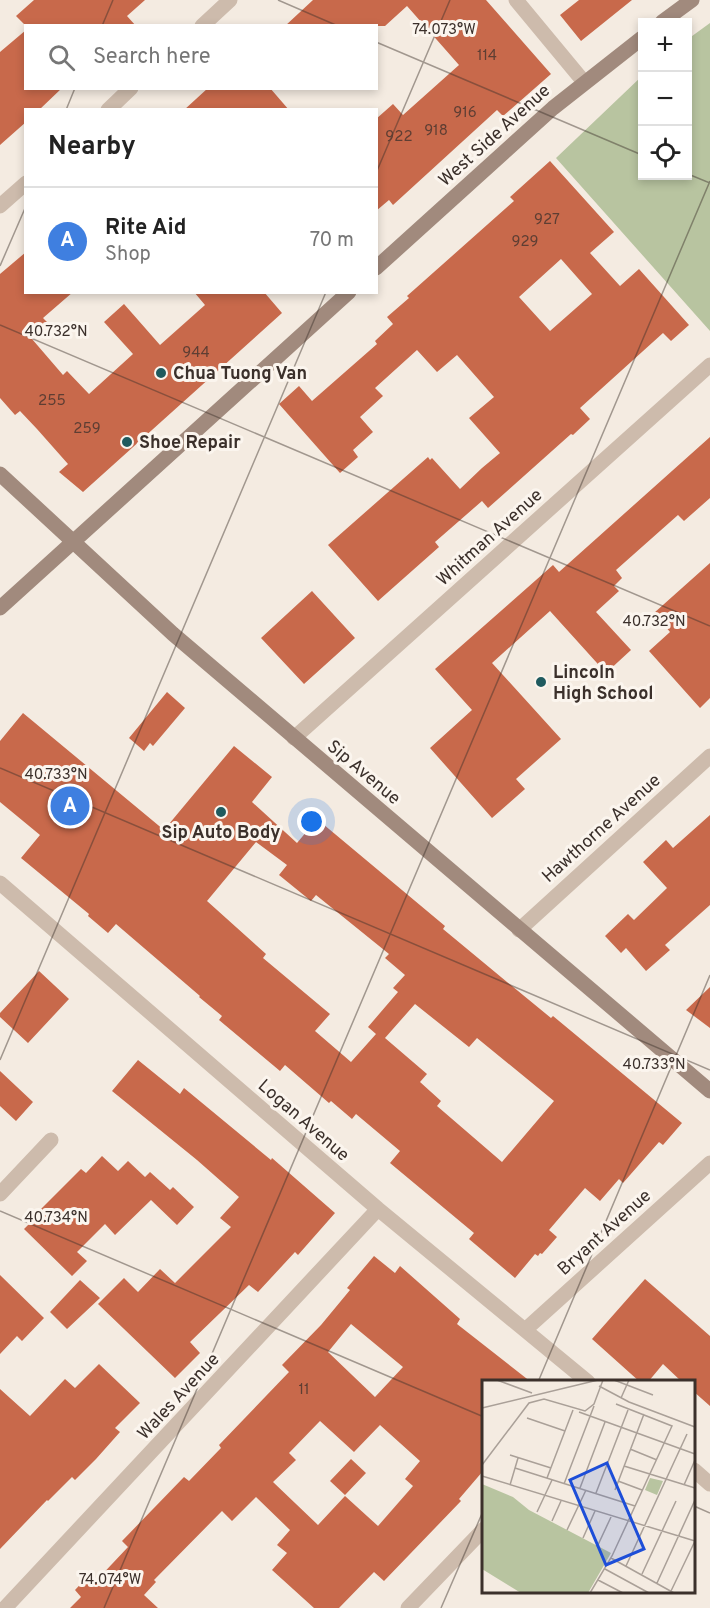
<!DOCTYPE html>
<meta charset="utf-8">
<style>
:root{--surface:#fff;--page:#f2f2f2;--text:#222;--muted:#767676;--line:#e0e0e0;--accent:#0f766e}
body{margin:0;font-family:Overpass,sans-serif;background:var(--page);color:var(--text)}
.controls{position:absolute;right:18px;top:18px;display:grid;overflow:hidden;border-radius:0px;box-shadow:0 3px 9px #0003}
.controls button{width:54px;height:54px;display:grid;place-items:center;padding:0;border:0;border-bottom:2px solid var(--line);background:var(--surface);color:var(--text);font:30px sans-serif}
.you{position:absolute;left:312px;top:822px;width:21px;height:21px;margin:-15px;border:4px solid #fff;border-radius:50%;background:#1a73e8;box-shadow:0 0 0 9px #1a73e833}
.badge{display:grid;place-items:center;width:39px;height:39px;border-radius:50%;background:var(--accent);color:#fff;font-size:20px;font-weight:700}
.pin{position:absolute;translate:-50% -50%;border:3px solid #fff;box-shadow:0 2px 6px #0006}
.list{margin:0;padding:0;list-style:none}
h2{display:flex;justify-content:space-between;align-items:center;height:78px;margin:0;padding:0 24px;font-size:26px}
h2 small{font-size:20px;font-weight:400;color:var(--muted)}
.list li{display:grid;grid-template-columns:39px 1fr auto;gap:18px;align-items:center;box-sizing:border-box;height:108px;padding:0 24px;border-top:2px solid var(--line)}
.list b{display:block;font-size:22px;white-space:nowrap}
.list p{margin:0;font-size:20px;white-space:nowrap;color:var(--muted)}
.list em{font-size:20px;font-style:normal;color:var(--muted)}
.icon{flex:none;width:33px;height:33px;fill:none;stroke:currentColor;stroke-width:2;stroke-linecap:round;stroke-linejoin:round}
.map{position:relative;flex:none;width:710px;height:1608px;overflow:hidden}
.search{position:absolute;background:var(--surface);box-shadow:0 3px 9px #0003;left:24px;top:24px;width:354px;height:66px;display:flex;align-items:center;gap:15px;box-sizing:border-box;padding:0 21px;border-radius:0px;color:var(--muted);font-size:22px}
.panel{position:absolute;background:var(--surface);box-shadow:0 3px 9px #0003;left:24px;top:108px;width:354px;height:186px;border-radius:0px}
.map>svg:first-child{display:block}
</style>
<div class="map">
<svg width="710" height="1608" viewBox="0 0 710 1608">
<rect width="100%" height="100%" fill="#f4ebe1"/>
<path fill="#b8c4a0" d="M710 23V331L556 158 642 76V176H688V39Z"/>
<path fill="#c8694b" fill-rule="evenodd" d="M34 0H145L127 16 136 26H26L16 16Z
M313 0H486L551 74 503 116 497 110 393 205 389 200 376 211V119L393 104 403 115 459 65 407 6 385 26H285Z
M579 0H632L581 41 560 15Z
M26 30V88H62L39 110H26V122L0 145V52Z
M208 88H270L289 110H184Z
M550 161 614 232 590 253 620 286 639 269 689 325 671 341 663 333 580 408 590 419 573 435 571 434 488 508 482 501 435 542 439 547 378 601 328 545 428 457 430 460 432 458 460 489 482 468 500 453 469 418 494 397 457 355 437 372 417 350 375 388 383 396 360 417 373 432 353 450 358 457 340 473 279 404 299 386 312 401 377 344 375 341 393 324 387 317 409 298 407 296 514 201 510 197ZM561 259 592 294 550 331 519 297Z
M26 252V292H73L43 318 49 324 32 339 63 375 67 371 89 394 133 354 104 322 124 304 160 345 205 305 194 292H264L282 313 83 492 59 472 68 464 37 429 20 411 15 415 0 398V274Z
M710 437V498L684 521 678 515 616 570 622 578 614 586 619 591 596 612 631 650 606 673 550 611 492 663 561 739 516 779 525 789 492 818 430 748 472 710 435 669 553 565 559 572Z
M710 563V698L700 708 649 651 670 632 654 613Z
M312 591 355 638 304 684 261 638Z
M167 692 185 708 153 746 150 743 144 751 129 738Z
M23 713 164 830 234 746 272 777 252 802 297 843 317 819 445 926 443 929 507 982 551 1018 553 1016 682 1123 663 1145 659 1142 623 1183 619 1179 600 1201 585 1188 549 1230 557 1237 542 1254 540 1253 538 1256 535 1254 515 1278 469 1239 474 1233 390 1163 400 1151 356 1114 352 1119 331 1101 329 1103 285 1065 280 1071 219 1020 222 1016 199 997 200 996 116 924 108 933 88 916 89 914 21 858 40 835 0 802V741ZM256 842 287 865 279 875 311 901 316 895 389 954 385 958 405 975 393 988 398 992 368 1027 376 1034 351 1062 315 1031 330 1014 263 958 266 954 207 901ZM415 1004 469 1047 477 1038 554 1101 502 1162 437 1106 441 1101 420 1082 427 1074 385 1038Z
M710 815V905L665 945 670 950 646 971 626 948 621 953 605 936 628 914 634 920 667 888 643 862 666 840 673 848Z
M39 971 69 999 28 1043 0 1017V1013Z
M710 987V1028L686 1010Z
M138 1060 180 1094 184 1088 271 1160 272 1158 335 1213 298 1255 295 1252 258 1292 249 1285 190 1342 200 1353 175 1378 98 1304 124 1278 138 1292 160 1269 175 1283 231 1227 220 1218 239 1197 197 1160 112 1091Z
M0 1071 33 1102 16 1121 0 1106Z
M102 1156 118 1171 128 1161 145 1177 150 1172 170 1190 173 1187 194 1207 177 1225 151 1200 115 1235 105 1224 77 1252 87 1261 72 1276 24 1229 39 1214 38 1212 81 1169 86 1173Z
M374 1256 395 1273 400 1266 460 1319 457 1324 531 1382H483V1471L459 1499 461 1501 384 1581 374 1572 339 1608H314L272 1570 287 1553 277 1545 290 1530 256 1497 232 1521 222 1511 154 1580 156 1582 144 1595 158 1608H70L81 1597 75 1590 89 1575 96 1581 128 1547 122 1541 184 1477 189 1481 221 1448 219 1445 289 1372 282 1365 321 1325 350 1290 347 1288ZM351 1324 403 1367 375 1397 328 1352ZM320 1421 354 1452 380 1425 420 1461 405 1479 413 1486 378 1526 345 1496 318 1525 273 1482 296 1460 289 1453Z
M0 1275 44 1318 22 1341 17 1336 0 1354Z
M645 1279 710 1336V1406L693 1391V1382H682L663 1364 648 1382H640L592 1339Z
M80 1280 100 1298 67 1329 50 1312Z
M99 1364 140 1403 115 1428 120 1432 96 1459 75 1480 72 1477 48 1501 47 1500 0 1549V1389L30 1416 65 1379 75 1388Z
M351 1459 366 1473 345 1495 330 1481Z"/>
<g fill="none" stroke-linecap="round" stroke-linejoin="round">
<path stroke="#cdbbac" stroke-width="15" d="M516 0 584 82
M202 26 230 0
M108 110 131 88
M0 206 26 183
M294 738 710 365
M0 883 378 1209 588 1382
M519 930 710 756
M0 1194 51 1140
M525 1330 710 1163
M694 1470 710 1484
M5 1608 378 1209
M408 1608 484 1529"/>
<path stroke="#a18a7d" stroke-width="15" d="M662 22 692 0
M376 268 553 108 642 38
M0 474 173 634 710 1091
M0 608 349 292"/>
</g>
<path fill="none" stroke="#3b302b" stroke-width="1.5" stroke-opacity="0.45" d="M278 0 338 26M102 26 113 0M376 42 642 155M66 110 75 88M376 173 450 0M688 174 710 183M0 266 26 206M0 325 710 626M0 768 710 1070M0 1060 326 292M0 1211 484 1417M538 1382 710 975M694 1506 710 1513M104 1608 710 181M441 1608 484 1509"/>
<g fill="#1f5a5e" stroke="#fbf5ee" stroke-width="2">
<circle cx="161" cy="373" r="6"/>
<circle cx="127" cy="442" r="6"/>
<circle cx="541" cy="682" r="6"/>
<circle cx="221" cy="812" r="6"/>
</g>
<g text-anchor="middle" stroke-width="6" stroke-linejoin="round" paint-order="stroke">
<g font-size="15" fill="#5e3e33">
<text x="487" y="60">114</text>
<text x="465" y="117">916</text>
<text x="436" y="135">918</text>
<text x="399" y="141">922</text>
<text x="547" y="224">927</text>
<text x="525" y="246">929</text>
<text x="196" y="357">944</text>
<text x="52" y="405">255</text>
<text x="87" y="433">259</text>
<text x="304" y="1394">11</text>
</g>
<g font-size="18" fill="#3b302b" stroke="#fbf5ee">
<text transform="translate(494 135) rotate(-42)" y="6">West Side Avenue</text>
<text transform="translate(489 537) rotate(-42)" y="6">Whitman Avenue</text>
<text transform="translate(364 772) rotate(40)" y="6">Sip Avenue</text>
<text transform="translate(601 828) rotate(-42)" y="6">Hawthorne Avenue</text>
<text transform="translate(304 1120) rotate(41)" y="6">Logan Avenue</text>
<text transform="translate(604 1232) rotate(-42)" y="6">Bryant Avenue</text>
<text transform="translate(178 1396) rotate(-47)" y="6">Wales Avenue</text>
</g>
<g font-size="18" font-weight="bold" fill="#3b302b" stroke="#fbf5ee" text-anchor="start">
<text x="173" y="379">Chua Tuong Van</text>
<text x="139" y="448">Shoe Repair</text>
<text x="553" y="678">Lincoln<tspan x="553" dy="21">High School</tspan></text>
<text x="221" y="838" text-anchor="middle">Sip Auto Body</text>
</g>
</g>
<g transform="translate(482 1380)">
<rect width="213" height="213" fill="#f4ebe1"/>
<path d="M168 98 181 101 175 115 163 110ZM0 104 31 117 47 130 129 173 106 213H39L0 189Z" fill="#b8c4a0"/>
<path fill="none" stroke="#aaa098" stroke-width="1.5" d="M15 0 50 13M132 0 171 15M117 6 147 22 213 47M139 18 147 0M0 28 116 0M97 32 213 74M45 38 83 51M148 69 175 80M28 75 69 88M0 85 47 23 62 19 103 31 112 24 121 0M142 86 213 108M33 88 153 126M0 96 213 161M65 98 91 30M136 101 160 110M82 104 112 26M28 105 36 78M202 105 213 80M98 108 123 42M133 110 162 34M114 113 146 30M55 132 70 100M70 141 79 121M85 150 104 110M101 158 113 131M115 167 129 137M129 178 192 213M144 186 205 54M123 189 167 213M160 194 194 121M116 200 141 213M175 203 213 120M189 211 213 161M108 213 130 176 190 46 134 24"/>
<path fill="#1d4ed8" fill-opacity="0.15" stroke="#1d4ed8" stroke-width="3" d="M125 83 162 169 124 185 88 100Z"/>
<rect width="213" height="213" fill="none" stroke="#3b302b" stroke-width="3"/>
</g>
<g font-size="15" text-anchor="middle" fill="#3b302b" stroke="#fbf5ee" stroke-width="6" stroke-linejoin="round" paint-order="stroke">
<text x="444" y="34">74.073°W</text>
<text x="56" y="336">40.732°N</text>
<text x="654" y="626">40.732°N</text>
<text x="56" y="779">40.733°N</text>
<text x="654" y="1069">40.733°N</text>
<text x="56" y="1222">40.734°N</text>
<text x="110" y="1584">74.074°W</text>
</g>
</svg>
<div class="controls">
<button>+</button>
<button>−</button>
<button><svg class="icon" aria-label="locate" viewBox="0 0 24 24"><circle cx="12" cy="12" r="6"/><path d="M12 2v4M12 18v4M2 12h4M18 12h4"/></svg></button>
</div>
<div class="you"></div>
<div class="pin badge" style="left:70px;top:806px;background:#3f7fe0">A</div>
<div class="search"><svg class="icon" aria-label="search" viewBox="0 0 24 24"><circle cx="10" cy="10" r="6"/><path d="M15 15l6 6"/></svg>Search here</div>
<section class="panel">
<h2>Nearby<small></small></h2>
<ul class="list">
<li><span class="badge" style="background:#3f7fe0">A</span><div><b>Rite Aid</b><p>Shop</p></div><em>70 m</em></li>
</ul>
</section>
</div>
